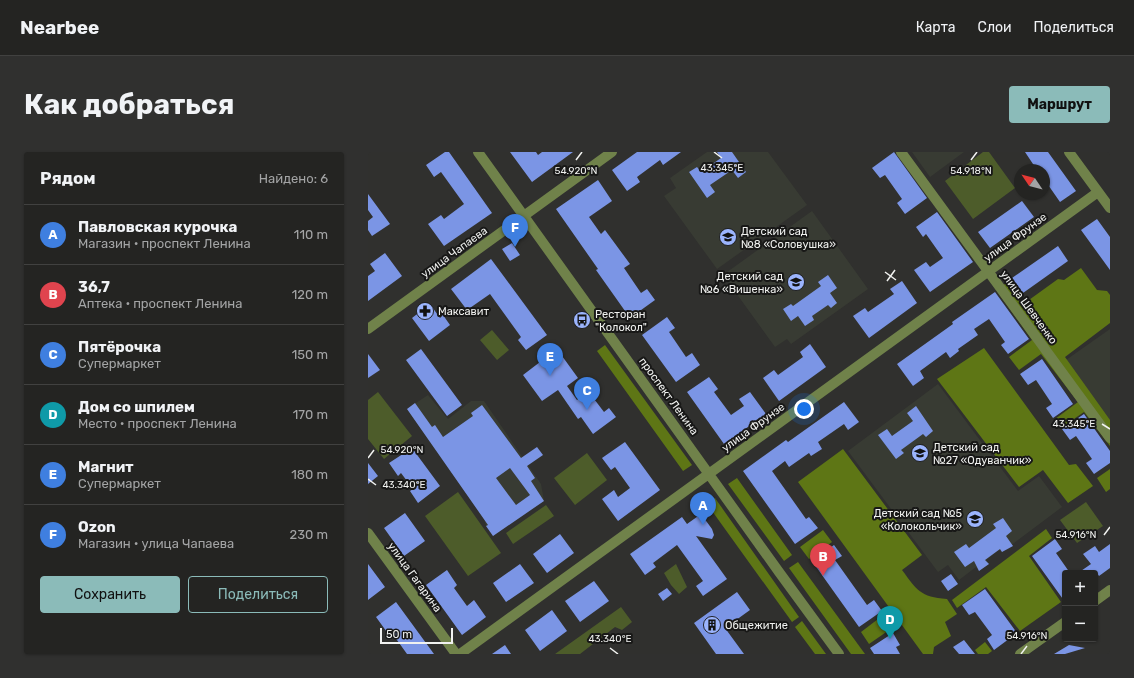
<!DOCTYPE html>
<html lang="ru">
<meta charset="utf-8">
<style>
:root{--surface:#242422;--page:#30302f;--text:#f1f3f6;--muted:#a3a4a5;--line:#414140;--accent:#8bbbb9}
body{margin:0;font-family:Rubik,sans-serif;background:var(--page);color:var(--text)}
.controls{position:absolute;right:12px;bottom:12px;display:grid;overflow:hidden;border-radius:4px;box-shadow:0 1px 3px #0004}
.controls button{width:36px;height:36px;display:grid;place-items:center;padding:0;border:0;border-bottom:1px solid var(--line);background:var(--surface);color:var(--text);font:20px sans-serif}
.compass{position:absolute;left:646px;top:12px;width:36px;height:36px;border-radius:50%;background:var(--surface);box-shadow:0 1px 3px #0004;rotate:305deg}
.scale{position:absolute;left:12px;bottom:10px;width:73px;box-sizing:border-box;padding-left:4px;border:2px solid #f1f2f0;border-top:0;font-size:11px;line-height:14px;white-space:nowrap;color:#f1f2f0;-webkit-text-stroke:3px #181817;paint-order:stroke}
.you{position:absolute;left:436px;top:257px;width:14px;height:14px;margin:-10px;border:3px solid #fff;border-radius:50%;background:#1a73e8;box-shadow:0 0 0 6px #1a73e833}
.badge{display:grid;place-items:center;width:26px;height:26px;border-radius:50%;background:var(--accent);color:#fff;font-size:13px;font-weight:700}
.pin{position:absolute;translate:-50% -33px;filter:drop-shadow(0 1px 2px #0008)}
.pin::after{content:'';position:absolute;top:21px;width:14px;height:12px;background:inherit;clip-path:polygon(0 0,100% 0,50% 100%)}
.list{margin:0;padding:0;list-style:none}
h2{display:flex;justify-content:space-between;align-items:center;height:52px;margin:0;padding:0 16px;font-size:17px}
h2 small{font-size:13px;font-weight:400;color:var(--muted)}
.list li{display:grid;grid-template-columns:26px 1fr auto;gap:12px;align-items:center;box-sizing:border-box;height:60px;padding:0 16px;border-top:1px solid var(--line)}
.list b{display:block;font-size:15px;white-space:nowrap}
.list p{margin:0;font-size:13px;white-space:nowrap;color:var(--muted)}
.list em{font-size:13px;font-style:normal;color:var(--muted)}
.actions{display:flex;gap:8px;padding:12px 16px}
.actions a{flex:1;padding:9px 0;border:1px solid var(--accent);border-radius:4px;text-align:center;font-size:14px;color:var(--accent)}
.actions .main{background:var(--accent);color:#111}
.map{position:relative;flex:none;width:742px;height:502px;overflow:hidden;border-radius:4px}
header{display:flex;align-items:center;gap:24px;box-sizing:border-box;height:56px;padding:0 20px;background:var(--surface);border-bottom:1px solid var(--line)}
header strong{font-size:19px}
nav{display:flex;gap:22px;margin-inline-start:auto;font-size:14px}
.intro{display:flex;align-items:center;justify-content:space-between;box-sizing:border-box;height:96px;padding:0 24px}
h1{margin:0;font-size:28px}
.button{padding:10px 18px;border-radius:4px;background:var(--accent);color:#111;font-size:14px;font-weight:700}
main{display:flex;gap:24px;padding:0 24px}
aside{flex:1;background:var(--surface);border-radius:4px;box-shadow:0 1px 3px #0004}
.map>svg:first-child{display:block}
</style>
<header>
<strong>Nearbee</strong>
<nav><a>Карта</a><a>Слои</a><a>Поделиться</a></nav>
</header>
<div class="intro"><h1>Как добраться</h1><a class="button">Маршрут</a></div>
<main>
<aside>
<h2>Рядом<small>Найдено: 6</small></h2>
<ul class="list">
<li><span class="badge" style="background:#3f7fe0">A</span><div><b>Павловская курочка</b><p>Магазин · проспект Ленина</p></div><em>110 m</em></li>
<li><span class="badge" style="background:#e0444e">B</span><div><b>36,7</b><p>Аптека · проспект Ленина</p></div><em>120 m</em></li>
<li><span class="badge" style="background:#3f7fe0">C</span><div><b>Пятёрочка</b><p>Супермаркет</p></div><em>150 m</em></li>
<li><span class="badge" style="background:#0f9aa8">D</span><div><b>Дом со шпилем</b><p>Место · проспект Ленина</p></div><em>170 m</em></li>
<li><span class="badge" style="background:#3f7fe0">E</span><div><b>Магнит</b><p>Супермаркет</p></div><em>180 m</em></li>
<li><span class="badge" style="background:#3f7fe0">F</span><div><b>Ozon</b><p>Магазин · улица Чапаева</p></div><em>230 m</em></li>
</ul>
<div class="actions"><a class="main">Сохранить</a><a>Поделиться</a></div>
</aside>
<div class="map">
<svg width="742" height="502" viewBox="0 0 742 502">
<rect width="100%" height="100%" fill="#30302e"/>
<path fill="#383b33" d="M339 0H400L439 53 349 117 296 44 308 36 302 26Z
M544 0H596L562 25Z
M444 59 500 137 423 192 419 187 407 195 355 123Z
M742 177V270L698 208Z
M570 232 650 339 671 324 694 355 634 400 631 398 618 408 621 412 611 419 608 415 591 428 580 413 570 420 480 299Z
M60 243 80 267 103 249H116L173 332 176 349 125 384 118 374 116 367 39 257Z"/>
<path fill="#4d5c2a" d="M615 0H621L647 36 605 67 577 29Z
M124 178 141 198 129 208 112 188Z
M10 240 44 284 16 307 0 287V248Z
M219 301 239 328 207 353 186 326Z
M90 340 133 401 100 424 57 364Z
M718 350 735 374 709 391 692 368Z
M178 353 186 364 145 392 138 381Z
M308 412 319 435 311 442 303 433 296 421Z
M253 455 264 470 254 478 247 475 212 502H187Z"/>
<path fill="#5e7615" d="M713 116 729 138 739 139 742 143V171L697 205 742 268V294L716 260 693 276 687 267 710 250 673 202 651 218 641 205 664 188 629 139 638 131 654 153 690 127 696 128Z
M237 193 324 313 315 319 229 199Z
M616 196 701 313 708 312 725 334 700 351 675 318 651 335 569 227Z
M475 297 554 403 534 418C549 438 552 445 579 447L589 462 577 470 583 484 566 495 565 502H555L430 330Z
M742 317V337L738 340 729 326Z
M369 326 424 403 416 409 360 332Z
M347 346 431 465 424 470 339 352Z
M678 377 684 386 661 404 693 450 652 479 618 435 589 456 584 448Z
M455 378 464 390 441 407 432 395Z
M430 410 497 502H483L421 416Z
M518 461 527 474 501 492 493 480Z
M434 469 458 502H447L427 475Z
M617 490 624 499 620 502H610L607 498Z"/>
<path fill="#7b95e5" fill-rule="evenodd" d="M77 0H81L124 61 76 94 60 72 73 63 76 67 96 52 73 20 66 25 58 13Z
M142 0H168L170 3 174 0H205L164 30Z
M269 0H313L295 13 292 8 269 25 272 30 259 39 244 18Z
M349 0H364L378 20 370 26 364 18 342 33 347 40 339 46 321 20 329 15 333 20 353 6Z
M526 0 559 46 537 62 529 51 534 47 517 23 512 26 504 16Z
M657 0H680L708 39 692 50 676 27V18H669Z
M230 28 244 49 221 65 233 82 237 78 262 112 256 116 273 141 279 137 287 148 262 166 228 118 230 117 188 57Z
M0 42 22 72 4 84 0 78V69L5 65 0 58Z
M654 49 666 65 622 96 610 80Z
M569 60 605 110 562 140 546 118 558 110 562 115 575 106 558 82 555 85 548 75Z
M729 67 742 85V118L713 78Z
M144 91 152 103 142 109 134 97Z
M690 94 700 109 655 141 644 126Z
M17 101 34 124 0 149V124L7 119 2 112Z
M123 107 179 183 158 198 150 188 153 185 122 142 99 158 83 137Z
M460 123 469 136 462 141 469 151 463 156 460 153 444 164 446 168 437 174 430 164 423 169 415 157 423 152 425 154 453 134 450 130Z
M534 129 549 151 501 186 485 164 497 156 500 160 526 142 522 137Z
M627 140 661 187 640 202 633 193 637 190 621 167 606 177 610 183 590 197 591 199 582 206 578 200 552 219 556 226 545 234 529 212 585 172 584 170Z
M62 152 72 166 75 163 82 173 61 189 44 166Z
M299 165 307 176 301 180 318 205 324 201 332 213 308 230 274 183Z
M442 192 458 215 411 249 395 226 406 218 410 223 435 205 432 200Z
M53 197 94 253 79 264 38 208Z
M189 197 210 226 199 234 209 248 220 239 236 260 241 256 248 265 225 282 213 265 210 267 190 238 174 249 155 223Z
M0 202 12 218 0 226Z
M674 207 705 252 685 266 678 256 684 252 668 228 660 233 652 222Z
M341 225 350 237 346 240 363 263 376 254 371 247 382 240 398 262 356 292 319 240Z
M476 250 491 270 480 278 476 272 450 290 454 297 443 304 441 301 421 315 417 309 404 319 438 367 441 365 450 376 427 392 375 319 418 288 420 290Z
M47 251 64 275 67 273 75 285 105 264 103 261 114 253 153 306 169 295 175 303 159 314 167 326 163 329 176 349 125 384 118 374 120 373 39 257ZM142 316 162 343 148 353 128 326Z
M548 254 565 279 558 285 555 282 533 298 536 301 528 307 510 283 519 277 524 284 545 269 539 261Z
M716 262 742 299V311L726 322 718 311 724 307 708 284 702 288 694 277Z
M257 290 292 338 250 369 234 347 246 338 250 345 262 336 247 315 243 318 234 306Z
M44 296 72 334 50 351 42 339 45 337 33 321 30 324 21 311Z
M0 311 10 324 0 332Z
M37 361 57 389 36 404 16 376Z
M333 362 344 377 346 383 344 387 328 384 359 427 335 444 328 434 335 429 309 393 285 411 288 415 277 423 262 402 314 365 319 372Z
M635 366 644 379 638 384 645 394 634 400 632 397 617 408 621 412 611 419 606 409 597 415 586 400 598 392 601 396 628 376 625 372Z
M192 382 206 401 179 421 165 402Z
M687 387 694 397 688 401 702 421H697V450L664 404Z
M742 392V416L731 424 729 421H710L723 412 715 402 727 394 731 400Z
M466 393 474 404 467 408 499 453 506 448 514 459 491 475 444 409Z
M0 412 17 435 0 448Z
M152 412 166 431 138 450 125 431Z
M79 418 89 433 86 436 99 454 106 448 118 465 94 483 58 433Z
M583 422 590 432 580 439 573 429Z
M226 429 241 449 212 470 197 449Z
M299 436 304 442 295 449 290 442Z
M617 437 649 481 626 498 619 487 624 483 607 460 601 463 594 453Z
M369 440 382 458 357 476 376 502H348L326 471Z
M28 450 66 502H39L24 481 21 483 8 465Z
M184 458 199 479 172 499 157 478Z
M525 481 532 493 528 495 532 502H506L502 496Z
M596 488 607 502H591L585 495Z
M137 493 143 502H124Z
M701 493 717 496 697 502H686Z"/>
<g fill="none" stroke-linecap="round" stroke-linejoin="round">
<path stroke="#70824a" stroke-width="10" d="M110 0 411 420 471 502
M533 0 742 286
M701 0 742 56
M0 177 244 0
M0 381 88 502
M727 449 742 438
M92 502 730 40
M652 502 697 470"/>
</g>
<path fill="none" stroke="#f1f2f0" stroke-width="1.5" d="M346 0 354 6M208 8 214 0M603 8 609 0M517 120 528 128M519 129 527 118M734 272 742 277M0 306 6 298M0 327 8 333M736 383 742 375M242 496 250 502M653 502 659 494"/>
<defs>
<g id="school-disc" transform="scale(0.9)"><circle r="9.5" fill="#9bb4fd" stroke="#181817"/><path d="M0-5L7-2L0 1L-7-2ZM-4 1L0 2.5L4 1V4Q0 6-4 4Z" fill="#111"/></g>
<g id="pharmacy-disc" transform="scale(0.9)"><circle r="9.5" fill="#9bb4fd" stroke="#181817"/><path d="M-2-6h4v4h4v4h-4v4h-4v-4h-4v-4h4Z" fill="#111"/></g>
<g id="bus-disc" transform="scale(0.9)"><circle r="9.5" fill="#9bb4fd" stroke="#181817"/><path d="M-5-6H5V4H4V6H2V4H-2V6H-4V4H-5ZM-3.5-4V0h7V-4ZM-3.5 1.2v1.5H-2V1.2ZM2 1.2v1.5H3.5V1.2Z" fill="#111"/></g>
<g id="building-disc" transform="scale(0.9)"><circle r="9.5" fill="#9bb4fd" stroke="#181817"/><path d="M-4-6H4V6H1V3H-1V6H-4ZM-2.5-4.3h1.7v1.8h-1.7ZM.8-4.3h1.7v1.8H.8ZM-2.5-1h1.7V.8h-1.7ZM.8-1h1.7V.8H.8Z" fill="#111"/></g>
</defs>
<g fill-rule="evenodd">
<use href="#school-disc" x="360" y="85"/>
<use href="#school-disc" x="428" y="130"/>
<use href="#pharmacy-disc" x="57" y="159"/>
<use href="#bus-disc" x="214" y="168"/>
<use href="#school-disc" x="552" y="301"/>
<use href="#school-disc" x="607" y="367"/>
<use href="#building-disc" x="344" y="473"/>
</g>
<g text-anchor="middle" stroke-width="4" stroke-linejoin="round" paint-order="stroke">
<g font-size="11" fill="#f1f2f0" stroke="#181817" text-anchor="start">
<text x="373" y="83">Детский сад<tspan x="373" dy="13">№8 «Соловушка»</tspan></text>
<text x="415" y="128" text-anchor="end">Детский сад<tspan x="415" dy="13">№6 «Вишенка»</tspan></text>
<text x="70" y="163">Максавит</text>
<text x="227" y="166">Ресторан<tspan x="227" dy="13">"Колокол"</tspan></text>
<text x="565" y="299">Детский сад<tspan x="565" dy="13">№27 «Одуванчик»</tspan></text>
<text x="594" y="365" text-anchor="end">Детский сад №5<tspan x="594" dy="13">«Колокольчик»</tspan></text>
<text x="357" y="477">Общежитие</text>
</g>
<g font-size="11" fill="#f1f2f0" stroke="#181817">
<text transform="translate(647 85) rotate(-36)" y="4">улица Фрунзе</text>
<text transform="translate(86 100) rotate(-36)" y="4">улица Чапаева</text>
<text transform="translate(661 155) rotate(54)" y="4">улица Шевченко</text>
<text transform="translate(301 244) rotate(54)" y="4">проспект Ленина</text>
<text transform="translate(385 275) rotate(-36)" y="4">улица Фрунзе</text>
<text transform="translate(47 425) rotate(54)" y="4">улица Гагарина</text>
</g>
</g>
<g font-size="10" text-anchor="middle" fill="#f1f2f0" stroke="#181817" stroke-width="4" stroke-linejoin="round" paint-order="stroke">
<text x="354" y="19">43.345°E</text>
<text x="208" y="22">54.920°N</text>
<text x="603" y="22">54.918°N</text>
<text x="706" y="275">43.345°E</text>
<text x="34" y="301">54.920°N</text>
<text x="36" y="336">43.340°E</text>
<text x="708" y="386">54.916°N</text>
<text x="659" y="487">54.916°N</text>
<text x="242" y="490">43.340°E</text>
</g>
</svg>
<div class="controls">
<button>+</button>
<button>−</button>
</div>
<svg class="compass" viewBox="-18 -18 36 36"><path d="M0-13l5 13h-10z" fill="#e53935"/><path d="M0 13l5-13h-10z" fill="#a3a4a5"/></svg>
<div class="scale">50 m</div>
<div class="you"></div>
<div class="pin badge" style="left:335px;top:373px;background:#3f7fe0">A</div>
<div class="pin badge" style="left:455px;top:424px;background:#e0444e">B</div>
<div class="pin badge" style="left:219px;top:258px;background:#3f7fe0">C</div>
<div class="pin badge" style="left:522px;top:487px;background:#0f9aa8">D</div>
<div class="pin badge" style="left:182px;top:224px;background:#3f7fe0">E</div>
<div class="pin badge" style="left:147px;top:95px;background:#3f7fe0">F</div>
</div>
</main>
